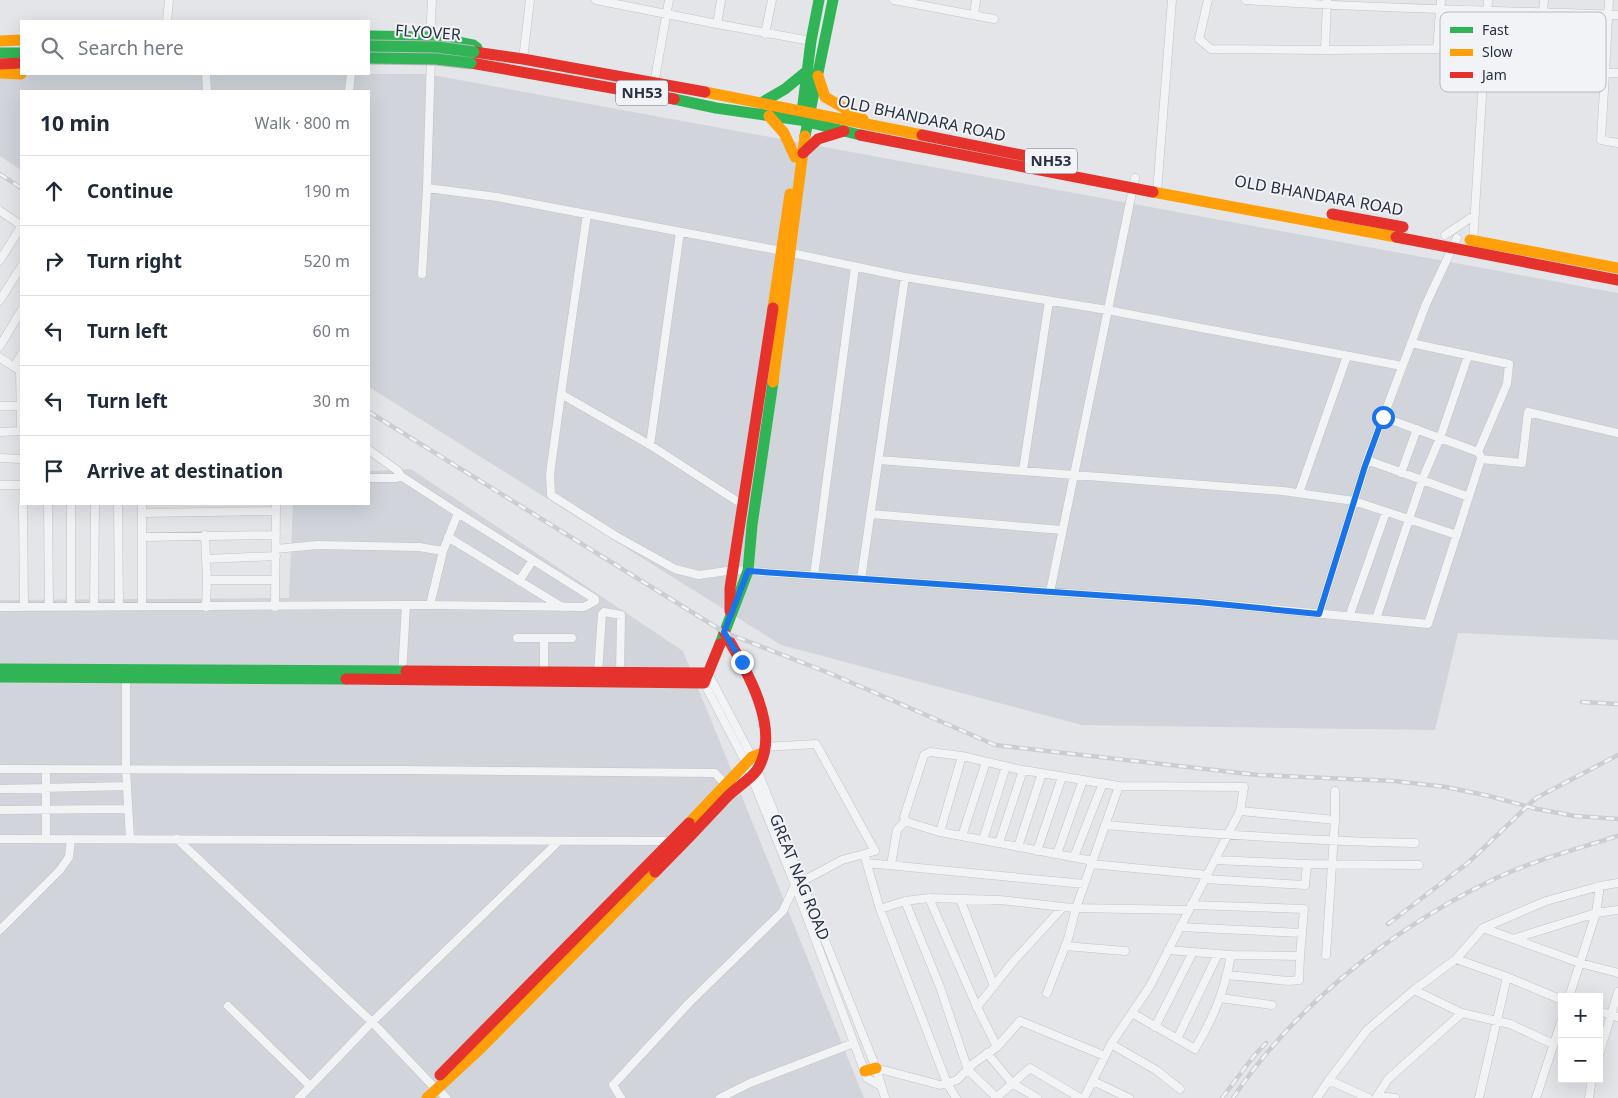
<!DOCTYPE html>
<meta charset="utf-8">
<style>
:root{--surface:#fff;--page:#f6f6f7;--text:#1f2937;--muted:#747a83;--line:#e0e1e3}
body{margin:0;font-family:"Noto Sans",sans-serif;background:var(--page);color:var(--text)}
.controls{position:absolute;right:15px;bottom:15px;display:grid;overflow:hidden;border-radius:0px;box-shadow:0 5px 20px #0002}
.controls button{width:45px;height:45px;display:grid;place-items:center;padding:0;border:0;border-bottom:1px solid var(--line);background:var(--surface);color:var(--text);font:25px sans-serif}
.stop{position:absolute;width:15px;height:15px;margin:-11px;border:4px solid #1a73e8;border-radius:50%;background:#fff}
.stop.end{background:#1a73e8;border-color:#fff;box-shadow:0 1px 5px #0008}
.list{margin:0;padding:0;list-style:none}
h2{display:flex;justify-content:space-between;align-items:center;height:65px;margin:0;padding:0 20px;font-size:21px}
h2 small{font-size:16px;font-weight:400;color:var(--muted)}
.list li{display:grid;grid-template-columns:32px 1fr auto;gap:15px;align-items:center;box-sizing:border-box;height:70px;padding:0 20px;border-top:1px solid var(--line)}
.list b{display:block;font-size:19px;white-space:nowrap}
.list em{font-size:16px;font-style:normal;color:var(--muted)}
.icon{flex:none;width:28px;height:28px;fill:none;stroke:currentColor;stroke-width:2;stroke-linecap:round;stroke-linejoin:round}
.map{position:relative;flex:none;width:1618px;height:1098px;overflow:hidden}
.search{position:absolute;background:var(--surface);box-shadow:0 5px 20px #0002;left:20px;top:20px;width:350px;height:55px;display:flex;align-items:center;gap:12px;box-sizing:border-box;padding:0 18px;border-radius:0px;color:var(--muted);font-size:19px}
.panel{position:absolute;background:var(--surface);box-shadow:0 5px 20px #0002;left:20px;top:90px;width:350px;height:415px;border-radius:0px}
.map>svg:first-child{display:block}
</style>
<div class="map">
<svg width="1618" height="1098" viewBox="0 0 1618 1098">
<rect width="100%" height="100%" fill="#e3e5e8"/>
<path fill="#d1d4db" d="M0 70 21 74H427L1618 293V640L1458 633 1435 730 1082 725 781 645 369 387V91H21V170L0 156Z
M411 469 683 651 864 1098H0V600L289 598 293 504H369V471Z"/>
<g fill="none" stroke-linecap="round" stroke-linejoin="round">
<g stroke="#c1c3c6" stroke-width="9">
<path id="street" d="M596 0 717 24 721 0
M894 0 994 19
M1208 0 1199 39 1211 49 1325 50 1327 0
M1246 0C1370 9 1494 10 1618 15
M1609 0 1605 73H1618
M1543 12 1544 0
M974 15 976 0
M167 21 169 0
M717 24 811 41
M765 34 772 0
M430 39 432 0
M1325 50 1437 49 1441 0
M431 56 427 188 497 197 782 251 905 277 1107 310 1402 366
M523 59 530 0
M1605 73 1601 140 1618 143
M206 74 207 91
M654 84 669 0
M349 91 351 74
M1157 192 1172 0
M0 211 21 225
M587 214 561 394 650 445 743 505
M1445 235 1475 215
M1473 242 1488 0
M0 260 21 227
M422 274 427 188
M0 300 21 267
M1411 343 1509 364 1507 384 1478 452
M0 346 21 311
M0 358 21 371
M14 367 21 355
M20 370 21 426
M561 394 550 474 551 495 614 535 675 569 699 575 734 570 1198 602 1428 624 1481 459 1522 463 1528 412 1618 433
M0 406H21
M1383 417 1478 452 1480 455
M0 432 21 431
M650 445 680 232
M369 450 398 471 401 476 397 478H369
M0 458 21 459
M879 460 1283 491 1354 501 1457 535
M1367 460 1469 497
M1023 470 1049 301
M1401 473 1417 429
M401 476 458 513 443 551 430 605H406L402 675
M0 485H21
M1299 493 1347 356
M23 504 24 607
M48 504 49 607
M71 504V607
M118 504 119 607
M142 504V607
M142 513 276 511
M871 514 1062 530
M205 535 207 580 206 607
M142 537 276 535
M448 537 562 607
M276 549 317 545 419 547 443 551
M206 559 276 556
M814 576 855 267
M861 579 905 277
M207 580H275
M519 581 533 560
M1050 592 1135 178
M430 605 584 607 595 601V599L458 513
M0 607 406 605
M94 607 95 504
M275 607 276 504
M1319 614 1367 460 1426 304 1457 238
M1349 617 1386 512
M1376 619 1422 480 1440 438 1468 356
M517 638H572
M544 638V672
M598 673 602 614 604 612 621 615 620 673
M708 673 752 757 876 1068 885 1098
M126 678V769L130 839
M704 683 746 763 795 885 867 1078 881 1086
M764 747 816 744 875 851 842 860 803 881
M0 769 404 770 715 773 725 784
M46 769V839
M0 789 127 786
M1335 791V820
M0 810 128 809
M1105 825C1208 834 1311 841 1415 843
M940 832 962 756
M962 836 986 762
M0 839 670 841
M177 839 372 1022 558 842
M983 840 1006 766
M999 843 1023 770
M1018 847 1042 773
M1037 851 1062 777
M864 854 880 909 947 1083 956 1098
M1057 854 1083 780
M1074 857 1103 783
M1215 860 1307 864 1419 865
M1093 861 940 832 907 822 904 817 924 755 930 752 962 756 1017 769 1119 786
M867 863 1084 884
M1091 864 1207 875
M891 865 897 830 906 820
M1205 879 1305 885 1307 864
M1600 886 1618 883
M929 898 977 1007 997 1047
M960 899 994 986
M905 901 940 987 968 1070 997 1098
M1191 905 1304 909 1300 956
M880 909 905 901 929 898 1000 900 1073 908 1189 910
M1180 927 1302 933
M1483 928 1580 963 1618 973
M0 930 60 870 69 857 71 839
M1065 946 1125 951
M1456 959 1483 928 1546 901 1600 886 1596 913 1513 939
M1227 975 1289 981 1299 980 1300 956 1231 955
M1414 990 1462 1013
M1047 993 1068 939 1076 908 1119 786 1244 787 1240 811
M1569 997 1596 913 1618 910
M1220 998 1272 1005
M228 1006 310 1086
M977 1007 1012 963 1063 907
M1599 1011 1618 1017
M1132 1013 1195 1049C1214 1016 1224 993 1231 955L1168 950
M1155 1027 1193 952
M1177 1039 1218 954
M1111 1044 1156 1070 1180 1089
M987 1053 1012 1083 1037 1098
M1599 1055 1618 992
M876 1068 940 1085 957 1080 974 1063 997 1047 1020 1021 1105 1056
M1329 1080 1367 1030 1414 990 1456 959 1507 977 1562 1000
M1093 1081 1129 1098
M437 1088 446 1098
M1379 1096 1395 1098
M299 1098 372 1022 431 1084
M621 1098 613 1085 689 1003 783 911 795 885
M720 1098 750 1083 854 1043
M996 1098 1030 1068 1080 1098
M1084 1098 1111 1044 1150 986 1240 811 1335 820 1326 955
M1317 1098 1329 1080 1368 1098
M1376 1098 1388 1079 1462 1013 1510 1024 1553 1044
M1479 1098 1507 977
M1536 1098 1562 1019
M1589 1098 1592 1079"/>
</g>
<use href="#street" stroke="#f2f3f5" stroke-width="8"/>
<path stroke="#30b455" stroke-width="11" d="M369 36 430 37 473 45 477 48
M0 53H21
M674 99 716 108 800 120 860 135
M761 103 785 89 807 71
M802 112 811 41 819 0
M805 136 833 0
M720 644 748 571 752 525 773 382
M0 669 406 671
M0 677 346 679"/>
<path stroke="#ff9f0a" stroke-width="11" d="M0 41 21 40
M0 73 21 74
M818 76 825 97 863 119
M705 92 922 135
M769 116 784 133 795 157
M1153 192 1396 237
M1470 240 1618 268
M773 308 790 194
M773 382 805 136
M689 823 752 757 763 753
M865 1071 876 1068
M427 1098 480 1049 655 872"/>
<path stroke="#e5322d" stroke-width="11" d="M474 52 523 59 705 92
M471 63 674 99
M0 64 21 63
M860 135 1153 192
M922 135 1056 162
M803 153 818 139 844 131
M1332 214 1403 227
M1396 237 1618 280
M730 611V588L773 308
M406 671 708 673
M346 679 704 683 720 644
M655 872C679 848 703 823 726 798 735 788 749 781 757 770 783 730 745 667 724 632
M440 1075 689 823"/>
<g stroke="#cbcdd0" stroke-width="4.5">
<path id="rail" d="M0 174 21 188
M369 412 724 632 834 675 995 745 1258 775 1394 781 1446 787 1489 796 1537 809 1575 816 1618 819
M1582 702 1618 704
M1388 924 1469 862 1536 798 1618 755
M1222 1098 1253 1057 1266 1043
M1233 1098C1294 1007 1388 932 1486 883 1528 862 1573 850 1618 836"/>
</g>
<use href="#rail" stroke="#f1f3f7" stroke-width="2.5" stroke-dasharray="8" stroke-linecap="butt"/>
<g stroke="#b5b8bd" stroke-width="13" stroke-linecap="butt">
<path id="fast-bridge" d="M369 46 437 47 474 52
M369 58 436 59 471 63"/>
</g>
<use href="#fast-bridge" stroke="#30b455" stroke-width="11"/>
</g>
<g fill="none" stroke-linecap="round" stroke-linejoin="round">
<path stroke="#1a73e8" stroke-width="6" d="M742 662 724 632 748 571 1198 602 1319 614 1365 466 1383 417"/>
</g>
<g text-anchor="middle" stroke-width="4" stroke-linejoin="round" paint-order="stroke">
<g fill="#f1f3f7" stroke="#656a79" stroke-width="1">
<rect x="616" y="80.5" width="52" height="25" rx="4"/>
<rect x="1025" y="148.5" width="52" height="25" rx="4"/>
</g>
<g font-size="15" font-weight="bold" fill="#293043">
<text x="642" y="98">NH53</text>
<text x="1051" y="166">NH53</text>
</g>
<g font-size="16" fill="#293043" stroke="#f1f3f7">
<text transform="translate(428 32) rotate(4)" y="6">FLYOVER</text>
<text transform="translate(922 118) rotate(12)" y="6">OLD BHANDARA ROAD</text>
<text transform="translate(1319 195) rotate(10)" y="6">OLD BHANDARA ROAD</text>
<text transform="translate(800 877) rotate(68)" y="6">GREAT NAG ROAD</text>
</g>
</g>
<rect x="1440" y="12" width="166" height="80" rx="8" fill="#f1f3f7" stroke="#b5b8c1" stroke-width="1"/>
<rect x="1450" y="27" width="23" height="6" fill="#30b455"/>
<rect x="1450" y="49" width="23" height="7" fill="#ff9f0a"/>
<rect x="1450" y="72" width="23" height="6" fill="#e5322d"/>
<g font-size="14" fill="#293043">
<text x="1482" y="35">Fast</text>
<text x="1482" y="57">Slow</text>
<text x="1482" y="80">Jam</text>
</g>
</svg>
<div class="controls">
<button>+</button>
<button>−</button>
</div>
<div class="stop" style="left:1383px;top:417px"></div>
<div class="stop end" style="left:742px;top:662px"></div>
<div class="search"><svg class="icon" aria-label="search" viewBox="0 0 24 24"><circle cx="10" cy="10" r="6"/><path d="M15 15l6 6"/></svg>Search here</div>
<section class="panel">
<h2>10 min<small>Walk · 800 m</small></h2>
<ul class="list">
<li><svg class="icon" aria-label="ahead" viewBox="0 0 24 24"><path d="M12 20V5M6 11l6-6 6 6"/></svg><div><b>Continue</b></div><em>190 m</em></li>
<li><svg class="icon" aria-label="right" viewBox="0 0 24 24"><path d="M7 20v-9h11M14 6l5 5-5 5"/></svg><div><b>Turn right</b></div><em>520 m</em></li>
<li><svg class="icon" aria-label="left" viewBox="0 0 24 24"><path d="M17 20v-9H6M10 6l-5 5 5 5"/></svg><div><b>Turn left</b></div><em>60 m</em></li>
<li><svg class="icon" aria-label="left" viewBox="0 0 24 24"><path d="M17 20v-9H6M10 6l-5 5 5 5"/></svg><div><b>Turn left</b></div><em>30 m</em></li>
<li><svg class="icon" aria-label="arrive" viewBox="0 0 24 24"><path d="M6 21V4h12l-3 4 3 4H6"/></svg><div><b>Arrive at destination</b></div></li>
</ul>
</section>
</div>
